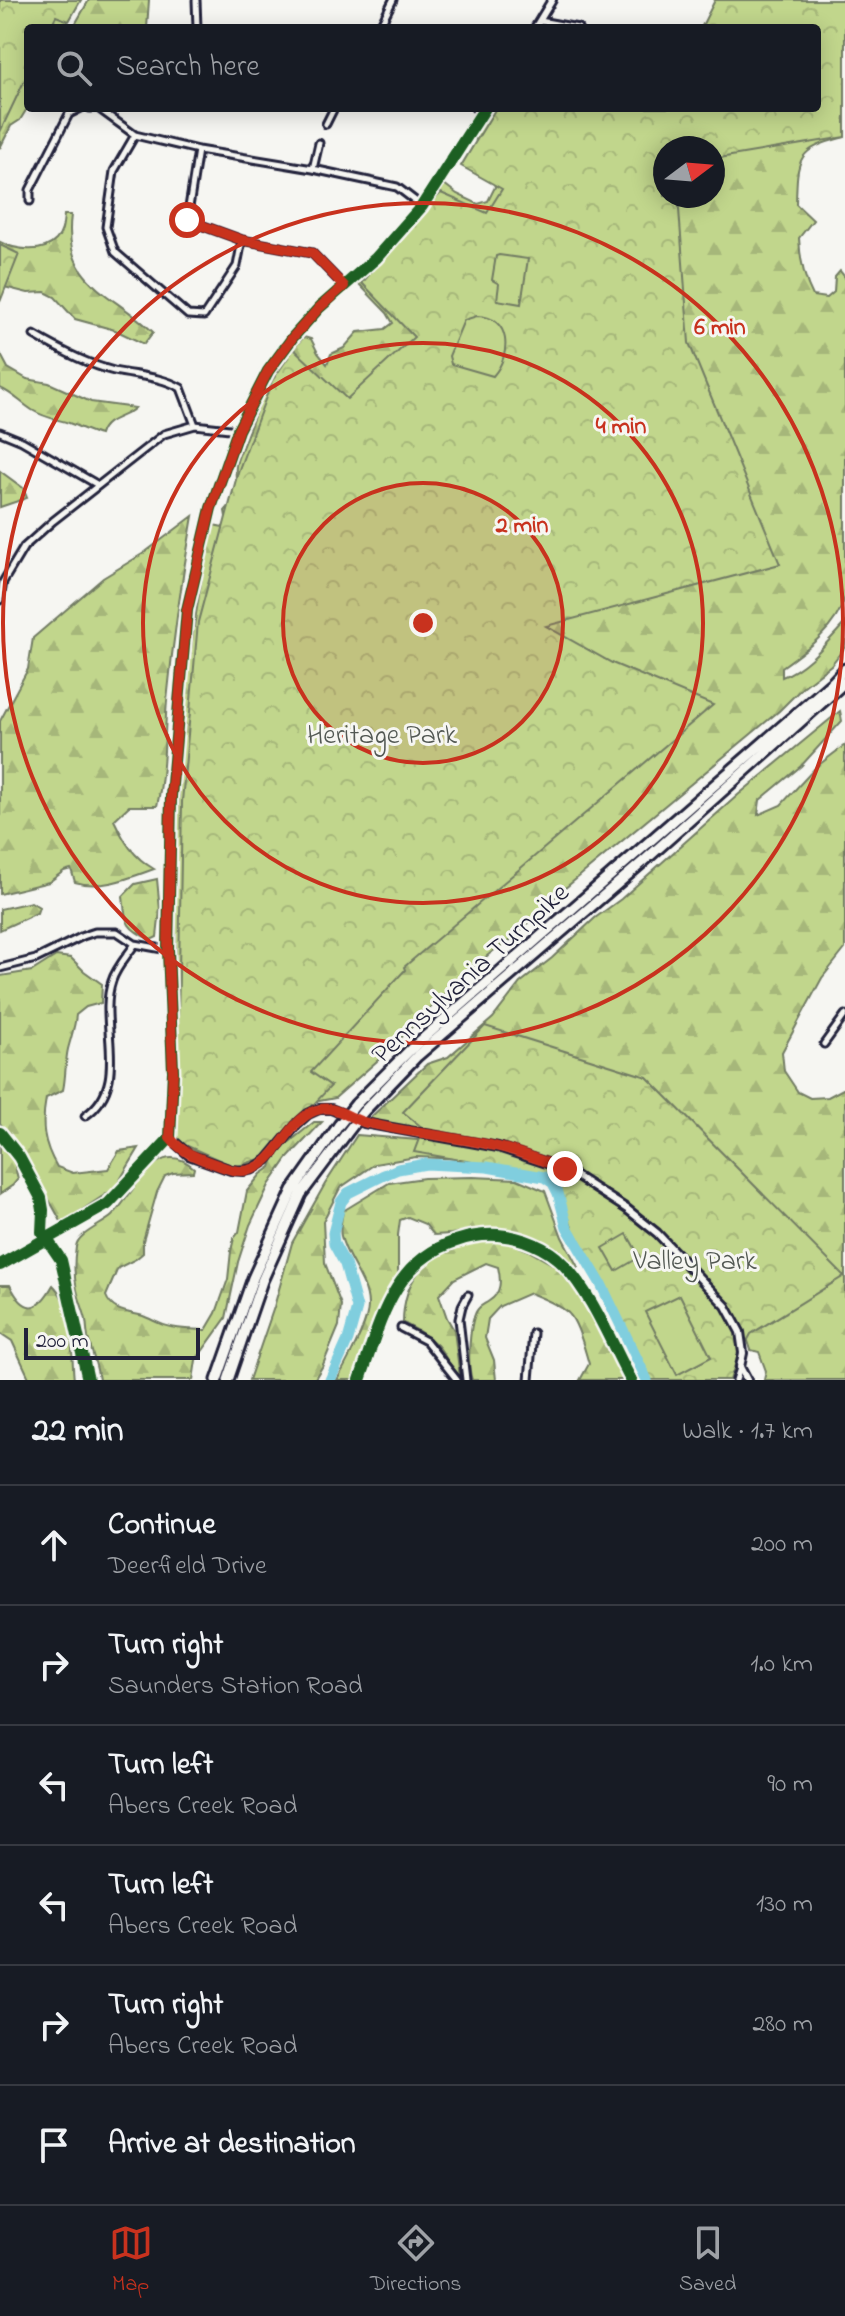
<!DOCTYPE html>
<meta charset="utf-8">
<style>
:root{--surface:#171b24;--page:#242831;--text:#f1f3f6;--muted:#9ea1a6;--line:#363941;--accent:#c8321e}
body{margin:0;font-family:"Indie Flower",sans-serif;background:var(--page);color:var(--text)}
.compass{position:absolute;left:653px;top:136px;width:72px;height:72px;border-radius:50%;background:var(--surface);box-shadow:0 4px 20px #0003;rotate:74deg}
.scale{position:absolute;left:24px;bottom:20px;width:176px;box-sizing:border-box;padding-left:8px;border:4px solid #22223b;border-top:0;font-size:22px;line-height:28px;white-space:nowrap;color:#22223b;-webkit-text-stroke:6px #f6f6f2;paint-order:stroke}
.stop{position:absolute;width:24px;height:24px;margin:-18px;border:6px solid #c8321e;border-radius:50%;background:#fff}
.stop.end{background:#c8321e;border-color:#fff;box-shadow:0 2px 8px #0008}
.list{margin:0;padding:0;list-style:none}
h2{display:flex;justify-content:space-between;align-items:center;height:104px;margin:0;padding:0 32px;font-size:34px}
h2 small{font-size:26px;font-weight:400;color:var(--muted)}
.list li{display:grid;grid-template-columns:52px 1fr auto;gap:24px;align-items:center;box-sizing:border-box;height:120px;padding:0 32px;border-top:2px solid var(--line)}
.list b{display:block;font-size:30px;white-space:nowrap}
.list p{margin:0;font-size:26px;white-space:nowrap;color:var(--muted)}
.list em{font-size:26px;font-style:normal;color:var(--muted)}
.icon{flex:none;width:44px;height:44px;fill:none;stroke:currentColor;stroke-width:2;stroke-linecap:round;stroke-linejoin:round}
.map{position:relative;flex:none;width:845px;height:1380px;overflow:hidden}
.search{position:absolute;background:var(--surface);box-shadow:0 4px 20px #0003;left:24px;right:24px;top:24px;height:88px;display:flex;align-items:center;gap:20px;box-sizing:border-box;padding:0 28px;border-radius:8px;color:var(--muted);font-size:30px}
.sheet{height:824px;background:var(--surface)}
nav{display:flex;justify-content:space-around;align-items:center;box-sizing:border-box;height:112px;border-top:2px solid var(--line);background:var(--surface);font-size:22px;color:var(--muted)}
nav a{display:grid;justify-items:center;gap:4px}
nav .on{color:var(--accent)}
.map>svg:first-child{display:block}
</style>
<div class="map">
<svg width="845" height="1380" viewBox="0 0 845 1380">
<defs>
<pattern id="forest-firs" width="22" height="20" patternUnits="userSpaceOnUse" patternTransform="scale(2)"><rect width="22" height="20" fill="#c1d68c"/><path d="M5 1l3.5 6h-7zM16 11l3.5 6h-7z" fill="#a6b77a"/></pattern>
<pattern id="park-crowns" width="20" height="18" patternUnits="userSpaceOnUse" patternTransform="scale(2)"><rect width="20" height="18" fill="#c1d68c"/><path d="M2 6a3 3 0 1 1 6 0M12 15a3 3 0 1 1 6 0" fill="none" stroke="#a6b77a"/></pattern>
</defs>
<rect width="100%" height="100%" fill="#f6f6f2"/>
<filter id="ink" filterUnits="userSpaceOnUse"><feTurbulence type="fractalNoise" baseFrequency=".0125" numOctaves="2"/><feDisplacementMap in="SourceGraphic" scale="16" xChannelSelector="R" yChannelSelector="G"/><feConvolveMatrix kernelMatrix="1 2 1 2 8 2 1 2 1" color-interpolation-filters="sRGB"/></filter>
<g filter="url(#ink)">
<path fill="url(#forest-firs)" stroke="#727c64" stroke-width="2" fill-rule="evenodd" d="M0 0H77L65 28H28V107L20 120 11 126 0 148Z
M89 0H149L147 28H73Z
M845 107V137C797 149 797 157 796 204L813 220 799 238C800 259 803 277 813 296L827 298 834 292 835 277 840 271 845 277V597C837 628 806 650 782 667V677C808 667 826 643 845 623V647L831 665 804 686 779 711 558 894 512 939 493 951 459 979 385 1054 335 1098 309 1103 263 1146 251 1165 200 1155 187 1150C174 1093 177 1032 176 974 175 824 179 671 213 525L228 528 225 511C246 489 230 478 238 458 257 410 266 374 304 337L311 339 318 353 327 364 331 354 344 348 358 332 385 329 393 323 387 313 357 282 391 246 403 262 495 214 472 220 430 205 444 184 457 194 478 204 488 201 495 187 489 168 478 152 475 137 493 108ZM665 148H713V196H665Z
M64 215H71C62 284 112 292 153 332L144 344 115 330 75 319 55 297 45 292 28 293 0 286V242C15 250 43 254 56 240 63 233 63 223 64 215Z
M0 353 8 368 27 379 49 383 91 402 135 408C124 419 105 417 100 435 89 432 80 427 69 423 56 419 45 418 32 410 21 403 12 393 0 388Z
M0 471 23 488 27 498 0 507Z
M193 516C182 577 173 639 167 701 164 736 165 771 157 806H129L114 820C124 841 133 857 154 869 129 878 101 890 75 882L71 869 64 871 49 882 0 894V721L28 669 33 638 103 578 144 553Z
M840 711 842 721 801 766 760 800 758 815 781 805 816 767 845 745V949L822 978 782 1052 784 1071 798 1092 810 1098 828 1097 845 1088V1380H764L766 1371 759 1352 751 1350 738 1311 606 1186 430 1131 383 1124 370 1118 427 1064 448 1057 493 1018 520 983 552 958 595 918 621 899 738 795Z
M157 879 160 910 157 937 151 940C125 928 126 923 123 896L135 884Z
M31 902 39 907 37 913 0 930V909Z
M56 956 71 958 84 971 102 984 101 1003 86 1007 76 1015C75 1027 71 1037 68 1049 65 1062 66 1076 63 1090L46 1098C41 1125 43 1143 57 1167L73 1173 108 1169 119 1151 139 1148 115 1188 62 1223 26 1158 0 1123V976L32 971Z
M314 1122H322L287 1159 269 1185 250 1225 238 1262 226 1318 196 1360 193 1380H99C97 1366 92 1352 88 1338 87 1332 87 1326 86 1320 84 1310 79 1300 77 1290 74 1277 74 1260 76 1247 77 1234 102 1225 112 1216 134 1195 156 1134 194 1168L193 1172 173 1173 165 1176 157 1192 143 1241V1253L136 1259 118 1268 106 1296C112 1312 128 1312 143 1316 151 1319 159 1324 167 1326 179 1330 193 1329 206 1330L216 1313 228 1279 231 1251 234 1238 239 1232 247 1191 261 1174 271 1167 274 1159 287 1144Z
M357 1135 455 1143 490 1160 416 1157 375 1164 340 1188 323 1221 325 1263 341 1305 339 1326 322 1367 314 1380H249L274 1307 292 1243 325 1184Z
M0 1141 14 1162 18 1179 13 1185 0 1194Z
M473 1177 517 1179 545 1191 562 1237 578 1267H572L554 1247 523 1234 475 1229 451 1234 434 1235 425 1224 408 1217 400 1220 398 1235V1275L383 1301 355 1380H337C346 1364 369 1323 368 1305 368 1280 346 1260 341 1236 339 1228 342 1219 343 1211L389 1183 424 1178Z
M470 1239 502 1240 527 1250 557 1267 588 1307 627 1380H580L589 1364C585 1351 579 1325 570 1315 564 1307 540 1297 530 1293L500 1306 488 1319 485 1338 494 1360 496 1380H472C467 1366 469 1320 478 1309 481 1305 485 1304 489 1301 502 1293 501 1280 498 1267L486 1263 454 1279 439 1295 447 1318 454 1330 460 1378C450 1369 446 1355 437 1345 427 1335 415 1329 403 1323 403 1275 429 1255 470 1239Z
M0 1285H10C25 1315 38 1312 53 1285 74 1305 71 1353 74 1380H30L12 1341 0 1333Z"/>
<path fill="url(#park-crowns)" stroke="#727c64" stroke-width="2" d="M0 0H81L69 21 56 16 50 28H28V73L0 132Z
M715 0H845V137L713 159V148H665V196H678L689 343 780 564 546 626 612 663 713 705 404 967 405 970 311 1072 331 1086 263 1158 235 1167 176 1141 182 802 198 622 238 472 272 381 294 349 347 399 414 337 362 283 394 246 393 244 430 199 433 201 441 193 487 213 502 189 461 166 496 108H817V28H701Z
M0 245 19 254 0 302Z
M485 1026 647 1077 844 1276 751 1334 736 1362 730 1380H649L603 1282 579 1245 553 1176 414 1152 423 1128 403 1112Z"/>
<path fill="#c1d68c" stroke="#727c64" stroke-width="2" d="M499 255 528 259 521 304 497 300 499 284 492 280 496 256Z
M477 316C511 316 512 355 493 376L451 364 449 356 464 320Z
M627 1234 640 1257 616 1271 603 1248Z
M680 1295 711 1357 677 1375 645 1312Z"/>
<g fill="none" stroke-linecap="round" stroke-linejoin="round">
<path stroke="#80cede" stroke-width="11" d="M330 1380 348 1340 357 1308 345 1264 334 1244 333 1233 341 1202 348 1193 384 1175 398 1169 426 1164 487 1167 544 1177 553 1183 558 1193 567 1227 601 1284 647 1380"/>
<g stroke="#22223b" stroke-width="11">
<path id="minor" d="M196 0 197 28
M540 21 578 28
M379 28 393 0
M90 108H98L135 135 198 150 313 169 397 187 422 206
M475 108 482 113
M326 124 334 108
M135 135 114 171 106 227 115 252 188 315 204 316 237 266 242 240
M198 150 187 220 242 240 312 253 344 286
M313 169 319 143
M30 201V190L69 114 81 108
M34 335C58 349 86 364 114 371 137 376 160 376 181 388L195 425
M0 432 22 441 98 485
M0 600 3 582 24 547 53 521 164 434 195 425 238 430
M0 968 36 959 83 936 95 932H117L135 944 168 950
M824 1044 845 1015
M85 1116C132 1084 97 1024 112 981 116 968 127 956 135 944
M0 1265 108 1204 170 1138
M401 1328 426 1341 457 1380
M466 1380 459 1319 462 1306 468 1295
M529 1380 533 1333
M736 1380 740 1368"/>
</g>
<g stroke="#22223b" stroke-width="12">
<path id="tertiary" d="M535 28 552 0
M485 108 422 206 376 258 319 308 293 337 268 371 238 430 211 508 187 610 171 796 168 950 173 1071 170 1138 189 1155 231 1170 243 1171 253 1169 267 1160 298 1123 308 1114 319 1109H331L364 1123 498 1147 565 1169 627 1209 657 1233 726 1306 740 1332 743 1353 740 1367 747 1380"/>
</g>
<g stroke="#22223b" stroke-width="15">
<path id="motorway" d="M356 1104 411 1049 833 682 845 669
M363 1112 417 1056 645 860 845 682
M217 1380 253 1278 293 1190 339 1125
M228 1380 262 1281 301 1194 346 1134"/>
</g>
<use href="#minor" stroke="#f6f6f2" stroke-width="5"/>
<use href="#tertiary" stroke="#f6f6f2" stroke-width="6"/>
<use href="#motorway" stroke="#f6f6f2" stroke-width="9"/>
<g stroke="#22223b" stroke-width="15" stroke-linecap="butt">
<path id="motorway-bridge" d="M339 1125 356 1104
M346 1134 363 1112"/>
</g>
<use href="#motorway-bridge" stroke="#f6f6f2" stroke-width="9"/>
<g stroke="#f6f6f2" stroke-width="17">
<path id="cycleway" d="M0 1133 19 1157 41 1198 43 1210 42 1232 61 1260 88 1380
M0 1265 108 1204 170 1138 173 1071 168 950 171 796 187 610 211 508 238 430 268 371 293 337 319 308 376 258 422 206 485 108
M360 1380C380 1323 392 1262 456 1241 470 1236 483 1234 498 1235 521 1237 547 1247 563 1264 592 1294 611 1343 631 1380"/>
</g>
<use href="#cycleway" stroke="#1b5e20" stroke-width="12"/>
</g>
</g>
<g fill="none" stroke-linecap="round" stroke-linejoin="round" filter="url(#ink)">
<path stroke="#c8321e" stroke-width="10" d="M187 220 242 240 312 253 344 286 319 308 293 337 268 371 238 430 211 508 187 610 171 796 168 950 173 1071 170 1138C182 1152 195 1157 212 1163 221 1166 231 1171 241 1171 279 1171 286 1115 321 1109 337 1106 352 1120 367 1123 409 1133 453 1136 495 1146 518 1151 542 1161 565 1169"/>
</g>
<circle cx="423" cy="623" r="140" fill="#c8321e" fill-opacity=".12"/>
<g fill="none" stroke="#c8321e" stroke-width="4">
<circle cx="423" cy="623" r="140"/>
<circle cx="423" cy="623" r="280"/>
<circle cx="423" cy="623" r="420"/>
</g>
<g text-anchor="middle" stroke-width="6" stroke-linejoin="round" paint-order="stroke">
<g font-size="28" fill="#525853" stroke="#f6f6f2">
<text x="382" y="743">Heritage Park</text>
<text x="695" y="1269">Valley Park</text>
</g>
<g font-size="28" fill="#22223b" stroke="#f6f6f2">
<text transform="translate(469 972) rotate(-42)" y="10">Pennsylvania Turnpike</text>
</g>
</g>
<circle cx="423" cy="623" r="12" fill="#c8321e" stroke="#f6f6f2" stroke-width="4"/>
<g font-size="24" text-anchor="middle" font-weight="bold" fill="#c8321e" stroke="#f6f6f2" stroke-width="6" stroke-linejoin="round" paint-order="stroke">
<text x="720" y="334">6 min</text>
<text x="621" y="433">4 min</text>
<text x="522" y="532">2 min</text>
</g>
</svg>
<svg class="compass" viewBox="-18 -18 36 36"><path d="M0-13l5 13h-10z" fill="#e53935"/><path d="M0 13l5-13h-10z" fill="#9ea1a6"/></svg>
<div class="scale">200 m</div>
<div class="stop" style="left:187px;top:220px"></div>
<div class="stop end" style="left:565px;top:1169px"></div>
<div class="search"><svg class="icon" aria-label="search" viewBox="0 0 24 24"><circle cx="10" cy="10" r="6"/><path d="M15 15l6 6"/></svg>Search here</div>
</div>
<section class="sheet">
<h2>22 min<small>Walk · 1.7 km</small></h2>
<ul class="list">
<li><svg class="icon" aria-label="ahead" viewBox="0 0 24 24"><path d="M12 20V5M6 11l6-6 6 6"/></svg><div><b>Continue</b><p>Deerfield Drive</p></div><em>200 m</em></li>
<li><svg class="icon" aria-label="right" viewBox="0 0 24 24"><path d="M7 20v-9h11M14 6l5 5-5 5"/></svg><div><b>Turn right</b><p>Saunders Station Road</p></div><em>1.0 km</em></li>
<li><svg class="icon" aria-label="left" viewBox="0 0 24 24"><path d="M17 20v-9H6M10 6l-5 5 5 5"/></svg><div><b>Turn left</b><p>Abers Creek Road</p></div><em>90 m</em></li>
<li><svg class="icon" aria-label="left" viewBox="0 0 24 24"><path d="M17 20v-9H6M10 6l-5 5 5 5"/></svg><div><b>Turn left</b><p>Abers Creek Road</p></div><em>130 m</em></li>
<li><svg class="icon" aria-label="right" viewBox="0 0 24 24"><path d="M7 20v-9h11M14 6l5 5-5 5"/></svg><div><b>Turn right</b><p>Abers Creek Road</p></div><em>280 m</em></li>
<li><svg class="icon" aria-label="arrive" viewBox="0 0 24 24"><path d="M6 21V4h12l-3 4 3 4H6"/></svg><div><b>Arrive at destination</b></div></li>
</ul>
</section>
<nav>
<a class="on"><svg class="icon" aria-label="map" viewBox="0 0 24 24"><path d="M3 6l6-2 6 2 6-2v14l-6 2-6-2-6 2zM9 4v14M15 6v14"/></svg>Map</a>
<a><svg class="icon" aria-label="directions" viewBox="0 0 24 24"><path d="M12 3l9 9-9 9-9-9zM9 14v-3h6M13 9l2 2-2 2"/></svg>Directions</a>
<a><svg class="icon" aria-label="saved" viewBox="0 0 24 24"><path d="M7 4h10v16l-5-4-5 4z"/></svg>Saved</a>
</nav>
